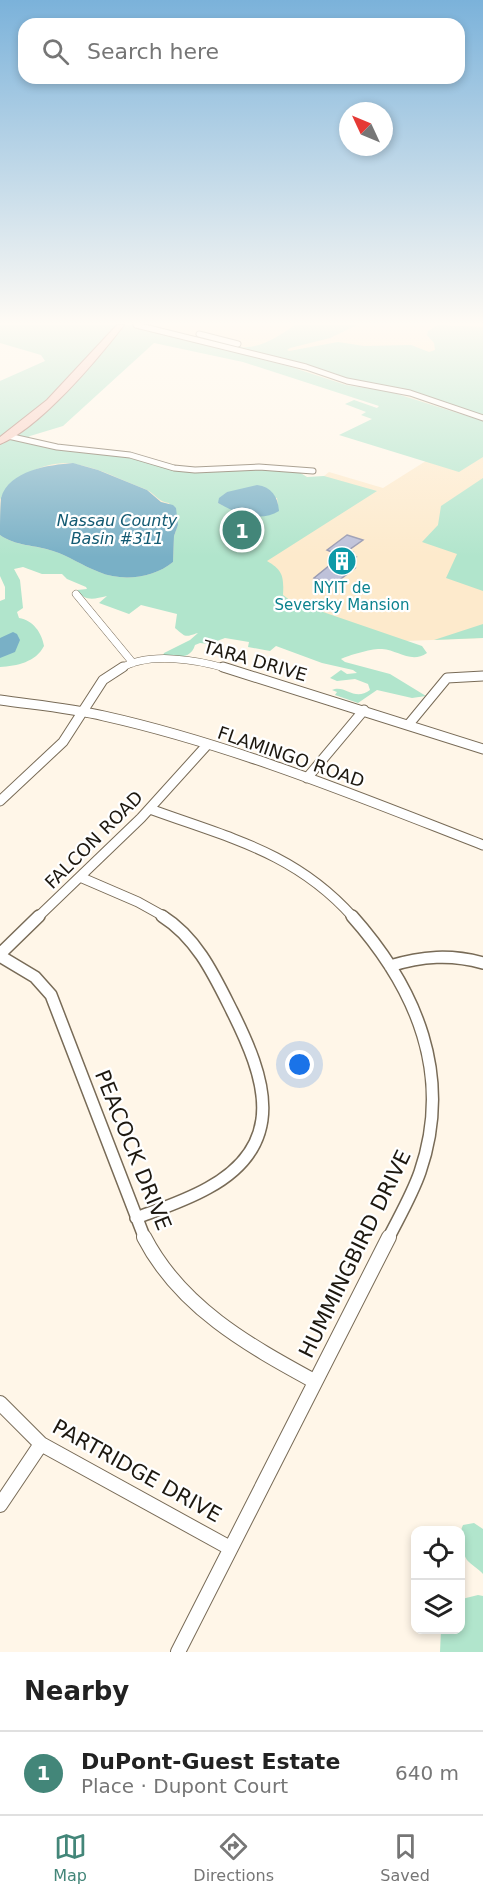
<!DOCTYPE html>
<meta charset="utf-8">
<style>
:root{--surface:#fff;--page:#f6f6f6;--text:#222;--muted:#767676;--line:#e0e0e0;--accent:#438679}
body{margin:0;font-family:"DejaVu Sans",sans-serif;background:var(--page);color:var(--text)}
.controls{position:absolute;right:18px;bottom:18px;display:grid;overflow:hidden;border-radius:12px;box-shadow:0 3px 9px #0003}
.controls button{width:54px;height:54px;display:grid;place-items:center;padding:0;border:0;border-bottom:2px solid var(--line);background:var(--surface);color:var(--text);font:30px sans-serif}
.compass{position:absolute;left:339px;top:102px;width:54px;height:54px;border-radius:50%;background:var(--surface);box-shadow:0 3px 9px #0003;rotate:314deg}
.you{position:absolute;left:300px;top:1065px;width:21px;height:21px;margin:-15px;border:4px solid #fff;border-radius:50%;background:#1a73e8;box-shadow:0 0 0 9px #1a73e833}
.badge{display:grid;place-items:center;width:39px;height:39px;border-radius:50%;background:var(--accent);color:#fff;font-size:20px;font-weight:700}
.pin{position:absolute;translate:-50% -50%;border:3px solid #fff;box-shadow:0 2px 6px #0006}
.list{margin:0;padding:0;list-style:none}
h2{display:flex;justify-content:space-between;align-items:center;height:78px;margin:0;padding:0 24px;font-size:26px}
h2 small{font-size:20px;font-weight:400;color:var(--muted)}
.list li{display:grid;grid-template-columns:39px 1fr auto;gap:18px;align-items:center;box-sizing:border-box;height:84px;padding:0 24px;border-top:2px solid var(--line)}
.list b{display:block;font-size:22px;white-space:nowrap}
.list p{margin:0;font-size:20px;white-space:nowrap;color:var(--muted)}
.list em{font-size:20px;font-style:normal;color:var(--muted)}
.icon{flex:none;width:33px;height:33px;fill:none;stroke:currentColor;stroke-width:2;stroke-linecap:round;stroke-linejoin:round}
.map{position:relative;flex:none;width:483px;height:1652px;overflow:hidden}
.search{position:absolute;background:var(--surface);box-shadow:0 3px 9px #0003;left:18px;right:18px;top:18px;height:66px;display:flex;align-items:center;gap:15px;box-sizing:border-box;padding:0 21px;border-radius:18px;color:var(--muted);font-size:22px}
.sheet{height:162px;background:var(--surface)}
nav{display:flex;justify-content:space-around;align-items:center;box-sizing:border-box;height:84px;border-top:2px solid var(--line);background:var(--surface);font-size:16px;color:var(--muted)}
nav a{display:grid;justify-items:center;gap:3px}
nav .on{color:var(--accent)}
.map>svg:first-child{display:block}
</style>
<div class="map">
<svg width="483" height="1652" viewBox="0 0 483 1652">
<rect width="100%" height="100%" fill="#fff6e8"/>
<path fill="#fdeacc" d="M131 325H483V421L391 392 346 385 291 367Z
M483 425V638L276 646 63 574 0 555V448L17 440 47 448 195 472 297 471 307 477 315 478 324 476 329 472 383 488Z"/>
<path fill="#b1e5cc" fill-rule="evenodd" d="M0 325H131L291 367 346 385 391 392 483 421V457L459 472 339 435 372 419 361 415 366 412 345 404 354 400 377 408 379 406 243 362 154 343 63 426 30 436 23 442 47 448 114 454 195 472 268 469 297 471 307 477 324 476 377 491 267 561C283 570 284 577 283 595L291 601 422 646 427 653C411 664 398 650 382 649 373 648 349 655 341 659L345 662 390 674 426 696 412 698 377 690 358 703 335 695 337 692 332 690C345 684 354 702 370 690L368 684 355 679 337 681 330 678 341 670 347 674 357 673 353 670 322 663 276 646 270 651 248 647 249 642 225 638 209 644 200 643 195 645C191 660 175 657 163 656L164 653 190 640 198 633C184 637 187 638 175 628L177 614 141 605 129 614 99 603 107 596C94 599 85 602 77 590L87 589 86 587 67 579 62 574H42L23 567 14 569 20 580 23 608 17 612 19 618C33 620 42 633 44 646 36 662 17 666 0 667V601L5 599V587L0 576V535C15 546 35 545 53 551 69 556 83 566 99 572 122 582 154 578 173 562L174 536 178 525 169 503C158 502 155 493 145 489 123 481 100 468 75 464 51 459 10 476 0 500V381L45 361 41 355 0 343ZM227 492 277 498 278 505 224 506 218 503Z
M295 325H357L330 338 290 348 287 350 289 351 338 342 364 346 411 345 429 352 435 350 434 343 427 335 428 331 438 325 483 327V416L209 342C221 341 230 345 242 347 261 349 280 335 295 325Z
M483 478V591L446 578 457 554 422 542 438 525 441 506Z
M483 624V638L434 640Z
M474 1523 483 1529V1574C479 1569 471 1565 467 1560 461 1550 458 1535 463 1525Z
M478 1595 483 1596V1652H440L441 1630H460L461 1601 462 1599Z"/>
<path fill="#79b0c6" d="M73 463 98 470 147 490 161 502 173 505 176 508 178 525 174 536 173 562C154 578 122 582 99 572 83 566 69 556 53 551 36 545 15 546 0 535 0 524 0 509 1 498 9 470 49 465 73 463Z
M257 485C272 487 278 497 279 511 260 523 235 513 218 503L219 498 227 492Z
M13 632 17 634 20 640 15 652 0 658V638Z"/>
<path fill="#bec1d9" stroke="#999bb2" stroke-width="1.5" d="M347 535 363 540 349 550 353 552 348 555 356 557 345 565 355 568 333 585 314 578 341 556 327 550Z"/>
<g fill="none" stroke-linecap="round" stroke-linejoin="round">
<g stroke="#786b57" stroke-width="7">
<path id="street-far4" d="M136 325 306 367 347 381 410 393 483 418
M199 334 238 344
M8 436 57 447 130 455 174 468 195 470 259 467 313 471"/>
</g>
<g stroke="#786b57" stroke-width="8">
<path id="street-far3" d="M76 594 133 663
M120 669C148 651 199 660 228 669"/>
</g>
<g stroke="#786b57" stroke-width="11">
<path id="street-far2" d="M223 667 483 749
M0 700C35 705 70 708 104 716 234 745 359 797 483 845
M409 724 447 678 483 676
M307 778 364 710
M0 801 63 742 103 680 123 667
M150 809C229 838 295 852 353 917
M80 877 138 902 165 917
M38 917 141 818 207 745"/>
</g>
<g stroke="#786b57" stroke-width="14">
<path id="street-far1" d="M352 916C417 989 453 1076 420 1172 412 1195 399 1217 388 1239
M0 954 39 916
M0 956 35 977 51 995 145 1239
M390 966C422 956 451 954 483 963
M136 1218C160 1209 185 1201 208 1188 289 1144 265 1077 232 1011 214 975 197 938 162 916"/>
</g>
<g stroke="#786b57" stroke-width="16">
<path id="street" d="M144 1237C180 1307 248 1345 314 1381
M0 1403 41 1444 230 1548
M0 1505 41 1444
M178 1652 389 1237"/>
</g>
<g stroke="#a8786a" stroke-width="2">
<path id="primary" d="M117 325H124C98 359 39 429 0 444V437L47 400Z"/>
</g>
<use href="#street-far4" stroke="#fff" stroke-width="5"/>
<use href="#street-far3" stroke="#fff" stroke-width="7"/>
<use href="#street-far2" stroke="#fff" stroke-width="9"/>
<use href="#street-far1" stroke="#fff" stroke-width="11"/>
<use href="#street" stroke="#fff" stroke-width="14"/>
<use href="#primary" fill="#f8cdc2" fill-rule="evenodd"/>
</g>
<linearGradient id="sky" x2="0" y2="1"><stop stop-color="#7bb2da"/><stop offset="0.58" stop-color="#fffbf5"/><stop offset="1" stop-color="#fffbf5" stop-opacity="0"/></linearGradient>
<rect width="483" height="557" fill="url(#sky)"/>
<defs>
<g id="building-disc" transform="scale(1.5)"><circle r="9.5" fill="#0f9aa8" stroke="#fff"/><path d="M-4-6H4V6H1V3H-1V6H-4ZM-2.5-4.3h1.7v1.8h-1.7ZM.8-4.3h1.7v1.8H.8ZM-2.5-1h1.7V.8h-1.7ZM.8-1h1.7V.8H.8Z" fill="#fff"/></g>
</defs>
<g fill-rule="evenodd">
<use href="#building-disc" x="342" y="561"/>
</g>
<g text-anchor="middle" stroke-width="4.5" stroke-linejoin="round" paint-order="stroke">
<g font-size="15" fill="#0d838f" stroke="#fff">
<text x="342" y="593">NYIT de<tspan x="342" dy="17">Seversky Mansion</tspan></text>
</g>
<g font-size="16" font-style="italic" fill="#145b73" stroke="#fff">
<text x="117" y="526">Nassau County<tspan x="117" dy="18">Basin #311</tspan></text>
</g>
<g font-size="18" fill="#1d1810" stroke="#fff">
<text transform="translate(255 661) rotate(16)" y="6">TARA DRIVE</text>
<text transform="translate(291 757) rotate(19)" y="6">FLAMINGO ROAD</text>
<text transform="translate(94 840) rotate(-45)" y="6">FALCON ROAD</text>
</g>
<g font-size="21" fill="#1d1810" stroke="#fff">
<text transform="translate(133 1150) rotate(68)" y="7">PEACOCK DRIVE</text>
<text transform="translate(355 1254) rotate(-64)" y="7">HUMMINGBIRD DRIVE</text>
<text transform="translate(137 1471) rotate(29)" y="7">PARTRIDGE DRIVE</text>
</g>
</g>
</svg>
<div class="controls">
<button><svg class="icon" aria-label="locate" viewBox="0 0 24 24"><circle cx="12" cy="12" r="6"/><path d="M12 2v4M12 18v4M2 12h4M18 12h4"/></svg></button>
<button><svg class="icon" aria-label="layers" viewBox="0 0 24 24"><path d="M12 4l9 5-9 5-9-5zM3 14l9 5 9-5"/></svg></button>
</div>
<svg class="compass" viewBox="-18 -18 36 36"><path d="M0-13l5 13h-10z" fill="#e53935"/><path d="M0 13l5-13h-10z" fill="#767676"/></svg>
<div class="you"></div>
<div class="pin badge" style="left:242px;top:530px">1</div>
<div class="search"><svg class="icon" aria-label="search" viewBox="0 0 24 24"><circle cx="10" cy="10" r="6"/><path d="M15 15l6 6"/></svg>Search here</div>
</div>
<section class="sheet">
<h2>Nearby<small></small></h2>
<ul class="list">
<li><span class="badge">1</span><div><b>DuPont-Guest Estate</b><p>Place · Dupont Court</p></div><em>640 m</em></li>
</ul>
</section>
<nav>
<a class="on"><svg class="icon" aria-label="map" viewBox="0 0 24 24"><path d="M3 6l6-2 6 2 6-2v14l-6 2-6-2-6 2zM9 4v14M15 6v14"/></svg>Map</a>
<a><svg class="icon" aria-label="directions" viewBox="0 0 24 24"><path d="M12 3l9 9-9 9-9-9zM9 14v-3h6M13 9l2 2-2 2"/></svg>Directions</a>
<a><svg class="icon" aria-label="saved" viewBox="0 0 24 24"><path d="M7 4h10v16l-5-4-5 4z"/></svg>Saved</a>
</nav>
